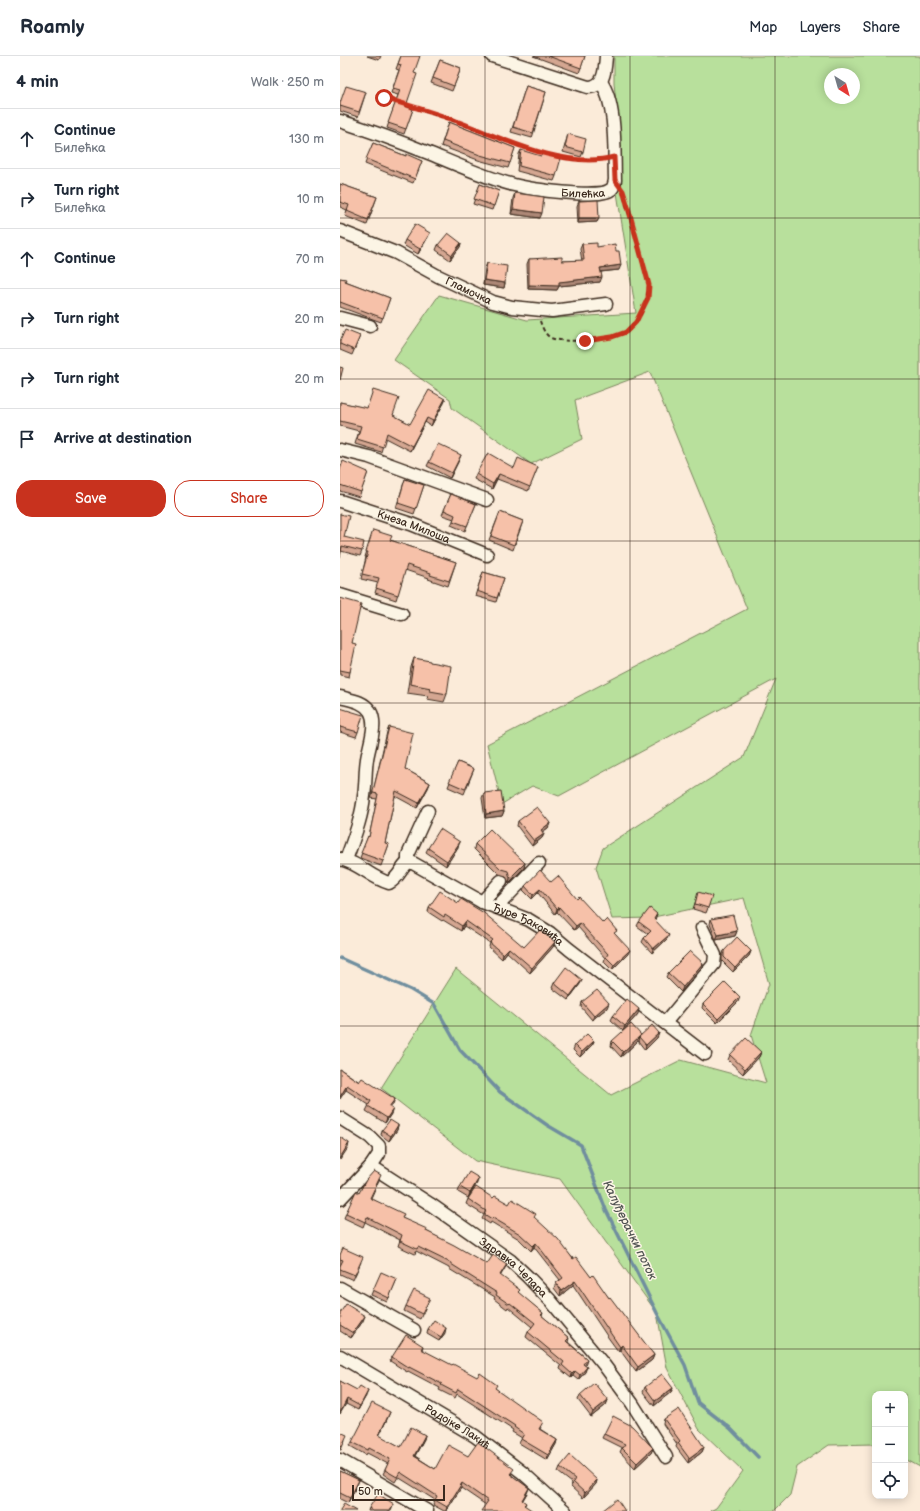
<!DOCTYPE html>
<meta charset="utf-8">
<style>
:root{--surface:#fff;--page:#f6f6f7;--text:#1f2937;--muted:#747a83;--line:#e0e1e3;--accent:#c8321e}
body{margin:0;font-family:"Balsamiq Sans",sans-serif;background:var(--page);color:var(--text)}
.controls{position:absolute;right:12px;bottom:12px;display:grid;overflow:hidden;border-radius:8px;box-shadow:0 2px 10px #0003}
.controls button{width:36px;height:36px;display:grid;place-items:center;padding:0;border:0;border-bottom:1px solid var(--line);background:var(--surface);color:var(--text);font:20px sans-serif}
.compass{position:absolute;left:484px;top:12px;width:36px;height:36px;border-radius:50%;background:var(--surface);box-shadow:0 2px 10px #0003;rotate:143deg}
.scale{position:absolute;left:12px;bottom:10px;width:93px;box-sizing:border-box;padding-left:4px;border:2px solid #3b2a1e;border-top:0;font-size:11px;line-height:14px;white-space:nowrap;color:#3b2a1e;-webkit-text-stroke:3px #fcf5e5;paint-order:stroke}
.stop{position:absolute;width:12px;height:12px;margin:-9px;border:3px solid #c8321e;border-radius:50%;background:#fff}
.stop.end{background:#c8321e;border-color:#fff;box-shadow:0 1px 4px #0008}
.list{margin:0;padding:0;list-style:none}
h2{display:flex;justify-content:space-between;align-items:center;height:52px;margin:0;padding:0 16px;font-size:17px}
h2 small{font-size:13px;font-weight:400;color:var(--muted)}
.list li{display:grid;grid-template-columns:26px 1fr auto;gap:12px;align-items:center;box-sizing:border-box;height:60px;padding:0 16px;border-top:1px solid var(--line)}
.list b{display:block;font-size:15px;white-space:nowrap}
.list p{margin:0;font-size:13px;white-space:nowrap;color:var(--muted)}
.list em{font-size:13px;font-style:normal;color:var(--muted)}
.actions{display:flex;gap:8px;padding:12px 16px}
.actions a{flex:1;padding:9px 0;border:1px solid var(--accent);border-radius:16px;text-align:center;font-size:14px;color:var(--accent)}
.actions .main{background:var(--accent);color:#fff}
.icon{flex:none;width:22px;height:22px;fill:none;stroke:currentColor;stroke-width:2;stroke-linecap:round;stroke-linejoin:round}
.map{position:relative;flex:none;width:580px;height:1455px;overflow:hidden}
header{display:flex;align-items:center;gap:24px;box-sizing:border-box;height:56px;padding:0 20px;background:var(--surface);border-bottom:1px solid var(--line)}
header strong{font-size:19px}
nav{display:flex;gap:22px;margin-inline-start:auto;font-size:14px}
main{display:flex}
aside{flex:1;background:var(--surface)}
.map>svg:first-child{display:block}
</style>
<header>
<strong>Roamly</strong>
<nav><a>Map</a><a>Layers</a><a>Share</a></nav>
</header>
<main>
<aside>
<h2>4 min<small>Walk · 250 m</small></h2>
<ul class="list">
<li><svg class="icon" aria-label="ahead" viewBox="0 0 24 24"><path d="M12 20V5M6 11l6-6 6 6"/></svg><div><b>Continue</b><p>Билећка</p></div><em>130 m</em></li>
<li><svg class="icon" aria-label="right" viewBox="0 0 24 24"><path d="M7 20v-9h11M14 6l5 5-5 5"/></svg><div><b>Turn right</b><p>Билећка</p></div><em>10 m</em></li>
<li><svg class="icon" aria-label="ahead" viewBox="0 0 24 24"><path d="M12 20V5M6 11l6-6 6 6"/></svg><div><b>Continue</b></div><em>70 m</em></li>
<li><svg class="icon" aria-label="right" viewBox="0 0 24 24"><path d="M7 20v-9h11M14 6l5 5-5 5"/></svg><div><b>Turn right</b></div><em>20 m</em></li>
<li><svg class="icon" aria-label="right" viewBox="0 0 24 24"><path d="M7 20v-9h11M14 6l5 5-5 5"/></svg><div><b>Turn right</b></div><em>20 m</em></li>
<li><svg class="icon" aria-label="arrive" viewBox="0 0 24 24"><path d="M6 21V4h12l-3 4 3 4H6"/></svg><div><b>Arrive at destination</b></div></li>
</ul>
<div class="actions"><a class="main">Save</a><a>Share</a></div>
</aside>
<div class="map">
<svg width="580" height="1455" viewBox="0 0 580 1455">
<rect width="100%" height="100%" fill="#fbebd9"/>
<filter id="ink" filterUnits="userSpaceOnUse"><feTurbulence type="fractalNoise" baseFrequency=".025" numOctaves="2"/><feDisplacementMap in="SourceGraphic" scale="8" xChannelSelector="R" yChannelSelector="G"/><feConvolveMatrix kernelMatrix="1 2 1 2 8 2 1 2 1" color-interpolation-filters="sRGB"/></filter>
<g filter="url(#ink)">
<path fill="#b8e09c" stroke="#7a855d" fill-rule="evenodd" d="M274 0H580V1411L565 1403V1338H535V1388L489 1389 457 1411 450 1439 434 1455H370L376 1452 403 1415 359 1373 327 1312 317 1257 220 1123 135 1105 41 1032 116 913 271 1039 341 1004 426 1027 411 979 429 928 404 842 309 862 272 863 256 811 263 792 404 701 436 623 219 740 192 730 162 748 147 688 407 553 310 316 235 344 242 383 191 408 112 352 110 343 54 304 99 239 187 264 296 257 275 124 279 76 274 27ZM490 18H514V42H490Z"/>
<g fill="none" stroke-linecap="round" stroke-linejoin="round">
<path stroke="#6f8e9e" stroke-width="3.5" d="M0 902 71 934 94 948 120 994 160 1036 207 1069 241 1089 266 1154 317 1257 345 1309 358 1347 390 1372 418 1401"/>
<g stroke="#3b2a1e" stroke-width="15">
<g id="minor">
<path d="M152 0 248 31C265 31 265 13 266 0"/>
<path id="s1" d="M0 65C31 75 61 86 91 98 118 109 146 122 174 129 189 133 258 143 270 134 274 132 274 128 275 124 274 96 277 49 261 26"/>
<path id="s2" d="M0 175 56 197 98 220 153 246 172 251 212 255 266 248"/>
<path d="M0 262 30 270"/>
<path d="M0 394 29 401 147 444"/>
<path id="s3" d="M0 445 71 468 147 499"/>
<path d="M0 539 62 558"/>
<path d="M0 641C11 644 23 645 30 655 38 668 29 689 27 703 25 715 26 727 24 740 22 762 13 784 6 804"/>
<path id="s4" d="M0 803C18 806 31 822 49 827 61 821 62 807 71 806L142 846 189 864 210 877 229 893 365 998"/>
<path d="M68 806V799L88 755"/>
<path d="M142 846 161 825"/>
<path d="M157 851 199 807"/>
<path d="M325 967 374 908 375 899 362 872"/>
<path d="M0 1062 30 1081 39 1090V1098L31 1110 0 1143"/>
<path id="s5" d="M31 1110 90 1148 171 1205 188 1221 210 1244 264 1309 292 1347 326 1401"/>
<path d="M0 1232 74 1274"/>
<path id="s6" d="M0 1300 135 1380 183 1417 225 1455"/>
<path d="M0 1404 87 1455"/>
</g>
</g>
<path stroke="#3b2a1e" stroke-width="2" stroke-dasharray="4 3" stroke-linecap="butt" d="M44 42 59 46
M65 48C81 54 98 59 114 65 158 81 216 110 263 103
M200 265C202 271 205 279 211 282 224 288 276 284 287 275 301 264 307 246 309 229L283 136"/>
<use href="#minor" stroke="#fcf5e5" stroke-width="12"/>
</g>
<path fill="#d4a691" stroke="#3b2a1e" d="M27 0H41L39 4Z
M61 0 74 17 66 50 73 53 64 78 47 72 58 39 51 37 59 14 56 13Z
M193 0H245L239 17Z
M100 4 121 12 112 35 91 27Z
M186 30 206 36 192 82 171 76Z
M26 36 18 61 0 55V47Z
M109 66 175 92 168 112 138 104 101 90Z
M228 78 243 96 241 101 223 96Z
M33 87 66 100 82 105 73 127 25 108Z
M181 94 216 120 214 125 177 115 179 98Z
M0 128 37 141 27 169 5 160 7 154 0 151Z
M140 128 159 135 152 154 133 148Z
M175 137 200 162 171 158 173 142Z
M239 145 259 162 257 166 238 167 237 150Z
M88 181 78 198 63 189 65 184Z
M121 187 120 191 110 204 96 194 98 189Z
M242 188 257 191 279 214 261 216 260 226 219 230 217 234 188 233 187 208 189 203 222 205H242L240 193Z
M147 207 165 227 164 232 143 229 145 212Z
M0 222 5 225 50 242 41 266 0 251Z
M20 280 12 299 0 294V285Z
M105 343 104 347 91 370 85 366 70 395 45 382 41 396 15 388 19 375 0 370V346L53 359 70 368Z
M119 404 110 422 87 410 89 406Z
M198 411 188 435 157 423 152 433 134 423 136 418 174 412Z
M0 414 28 416 19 441 0 435Z
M65 423 84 429 74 458 56 452Z
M111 438 136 448 125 475 111 469 114 463 102 459Z
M160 456 183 465 173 494 149 484Z
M32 479 50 484 116 506 108 530 88 523 89 522 65 514 56 544 35 537 38 527 21 523 26 501H25Z
M4 481 22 495 20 500 1 495Z
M143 516 164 522 156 546 135 540Z
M0 542 12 587 10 616 9 621 0 619Z
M74 602 90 606 107 638 104 646 87 643 88 640 67 637 71 611Z
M0 652 18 676 16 681 0 676Z
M49 671 65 713 90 727 88 732 77 752 55 740 45 787 49 788 41 810 20 802 28 780 29 781 37 743 31 742 32 740 47 676Z
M118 706 134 713 124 738 108 731Z
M144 737 164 755 162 760 145 762 142 742Z
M178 765 210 767 208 772 202 776 204 778 202 782 192 790 177 770Z
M135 788 185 807 184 812 169 827 166 820 159 818 134 793Z
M118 791 106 810 86 796 88 792Z
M211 826 237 843 276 879 288 898 272 914 264 906 265 902 238 871 234 874 217 856 215 858 198 837 192 843 183 834 185 830Z
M357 841 368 852 366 857 353 853Z
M118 847 184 891 215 886 213 891 190 917 167 896 162 903 149 891 150 887 124 870 121 875 103 864 102 865 88 856 89 851Z
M317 858 315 864 327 883 312 897 302 886 304 882 308 878 297 870 299 866Z
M371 863 397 875 395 880 376 884 370 868Z
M384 895H411L409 900 393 916 382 905V900Z
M363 907 361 912 341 936 326 921 328 917Z
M242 924 240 928 228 944 212 932 214 927Z
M242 946 267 952 252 964 241 951Z
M398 946 377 967 362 952 363 948Z
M298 958 283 975 271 964 273 960Z
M319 977 317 982 305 994 298 985 281 1001 271 990 272 985 301 979Z
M254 985 252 989 240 1001 233 994 235 989Z
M421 996 419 1001 403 1018 388 1004 390 999Z
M0 1013 53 1048 50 1052 51 1058 45 1067 26 1055 29 1049 6 1034Z
M58 1069 57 1074 49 1085 41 1079 42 1074Z
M39 1124 31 1142 62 1162 147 1208H167L165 1212 160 1220 178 1237 203 1257 202 1260 229 1282 228 1286 247 1303 245 1309V1316L238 1324 233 1320 231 1322 220 1313 221 1310 186 1281 188 1276 192 1271 168 1251 167 1253 154 1243 155 1241 109 1213V1212L76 1195 75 1198 58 1190 60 1184 25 1166 23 1171 4 1162 6 1157 19 1137Z
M137 1127 128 1142 118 1136 120 1131Z
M153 1142 194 1162 251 1221 269 1242 314 1299 312 1304 296 1316 280 1294 278 1295 267 1280 233 1229 220 1240 214 1232 216 1227 220 1224 194 1191 191 1195 179 1183 151 1166 150 1168 142 1163 144 1159 126 1148 128 1143Z
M0 1199 21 1206 13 1224 0 1218Z
M57 1223 47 1246 31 1239 33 1234Z
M88 1246 80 1263 64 1255 66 1250Z
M0 1257 23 1265 11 1282 0 1275Z
M88 1273 105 1277 99 1285 87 1278Z
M83 1290 82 1294 156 1333 201 1371 200 1373 217 1384 216 1388 207 1404 179 1387 182 1382 172 1376 173 1374 117 1338 115 1342 99 1334 100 1332 68 1315 67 1316 50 1305 52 1301Z
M0 1325 26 1340 18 1354 6 1348Z
M305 1331 333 1332 331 1336 314 1350 303 1336Z
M240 1339 268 1344 266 1349 251 1361 238 1344Z
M48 1361 39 1380 61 1391 85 1379 84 1383 75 1400 95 1413 128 1400 172 1418 171 1419 189 1432 187 1437 182 1445 186 1447 185 1449H146L121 1432 106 1455H104L93 1449 95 1444 58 1421 55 1426 43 1418 48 1408 27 1397 26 1399 10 1390 12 1386Z
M324 1363 364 1391 362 1396 348 1407 336 1391 337 1388 323 1368Z
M0 1376 5 1384 1 1394H0Z
M264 1378 313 1392 311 1397 295 1412 280 1396 282 1392 262 1382Z
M220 1411 257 1424 256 1428 243 1442 231 1431 232 1427 218 1416Z
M0 1415 19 1424 8 1447 0 1443Z
M54 1448 51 1455H28L29 1452Z"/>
<path fill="#ac8776" stroke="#3b2a1e" d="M173 153 202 157 200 162 171 158Z
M239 162H259L257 166 238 167Z
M90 177 88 181 78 198 80 193Z
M121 187 120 191 110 204 112 199Z
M281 209 279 214 259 216 260 212Z
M262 221 260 226 219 230 217 234 188 233 189 229Z
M144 224 165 227 164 232 143 229Z
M105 343 104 347 91 370 93 365Z
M87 362 85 366 70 395 72 390Z
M121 399 119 404 110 422 112 417Z
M159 418 157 423 152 433 153 428Z
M90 727 88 732 77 752 79 747Z
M164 755 162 760 145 762 146 758Z
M210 767 208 772 199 778 201 774Z
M204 778 202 782 192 790 194 785Z
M120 786 118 791 106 810 107 805Z
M185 807 184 812 169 827 170 822Z
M200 833 198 837 192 843 193 839Z
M219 851 217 856 215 858 217 853Z
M126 865 124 870 121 875 122 870Z
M240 867 238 871 234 874 236 870Z
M397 875 395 880 376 884 378 879Z
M329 879 327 883 312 897 313 893Z
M215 886 213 891 190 917 192 912Z
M169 892 167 896 162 903 163 898Z
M290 894 288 898 272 914 274 909Z
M411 895 409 900 393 916 395 912Z
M363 907 361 912 341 936 343 931Z
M242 924 240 928 228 944 230 940Z
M400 941 398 946 377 967 378 963Z
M269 947 267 952 252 964 254 960Z
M299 953 298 958 283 975 285 970Z
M319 977 317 982 305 994 306 989Z
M299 981 298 985 281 1001 283 996Z
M254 985 252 989 240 1001 242 996Z
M421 996 419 1001 403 1018 405 1013Z
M7 1029 6 1034 0 1043V1041Z
M55 1043 53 1048 48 1056 49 1051Z
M53 1053 51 1058 45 1067 47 1062Z
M58 1069 57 1074 49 1085 51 1080Z
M9 1087 8 1092 0 1104V1102Z
M139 1122 137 1127 128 1142 130 1137Z
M196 1187 194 1191 191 1195 193 1190Z
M167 1208 165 1212 158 1224 160 1219Z
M235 1225 233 1229 220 1240 221 1235Z
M25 1260 23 1265 11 1282 13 1277Z
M106 1272 105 1277 99 1285 101 1281Z
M282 1289 280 1294 278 1295 280 1291Z
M314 1299 312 1304 296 1316 298 1311Z
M247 1311 245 1316 238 1324 240 1319Z
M235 1315 233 1320 231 1322 232 1318Z
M333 1332 331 1336 314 1350 315 1345Z
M28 1335 26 1340 18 1354 20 1350Z
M7 1343 6 1348 0 1358V1357Z
M268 1344 266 1349 251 1361 253 1356Z
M50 1356 48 1361 37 1384 39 1379Z
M85 1379 84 1383 72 1405 74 1400Z
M217 1384 216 1388 207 1404 208 1399Z
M364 1391 362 1396 348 1407 349 1402Z
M313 1392 311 1397 295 1412 297 1407Z
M19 1424 17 1429 8 1447 10 1442Z
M257 1424 256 1428 243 1442 245 1437Z
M122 1427 121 1432 106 1455 107 1451Z
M189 1432 187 1437 180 1449 182 1444Z"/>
<path fill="#f6c1a9" stroke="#3b2a1e" d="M61 0H80L74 17 77 18 66 50 73 53 66 73 48 67 60 34 53 32 61 9 58 8Z
M208 0H245L241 12Z
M100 4 121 12 114 30 93 22Z
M6 30 26 36 19 56 0 50V47Z
M186 30 206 36 193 77 173 71Z
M109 66 175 92 170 107 140 99 103 85Z
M228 78 246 83 243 96 225 91Z
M33 87 66 100V98L82 105 75 123 26 103Z
M181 94 201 100 202 97 221 102 216 120 179 110Z
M0 128 37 141 28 164 7 155 9 149 0 146Z
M140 128 159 135 154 150 134 143Z
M175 137 204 141 202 157 173 153Z
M258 144 259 162H239V145Z
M75 168 90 177 80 193 65 184Z
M108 177 121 187 112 199 98 189Z
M257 187V191L275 188 276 195H279L281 209 260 212 262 221 219 226V230L189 229V203L222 201V205L244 204 242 188Z
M147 207 167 210 165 227 144 224Z
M0 222 6 223 5 225 50 242 43 262 0 246Z
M5 274 20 280 14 294 0 288V285Z
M0 311 3 312 0 324Z
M33 334 59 342 53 359 70 368 89 334 105 343 93 365 87 362 72 390 47 377 43 391 17 383 21 370 0 365V346L27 352Z
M98 388 121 399 112 417 89 406Z
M148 397 174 412 178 402 198 411 190 431 159 418 153 428 136 418Z
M3 405 28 416 21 436 0 429V414Z
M65 423 84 429 76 453 58 447Z
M111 438 136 448 127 470 113 465 115 459 104 454Z
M160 456 183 465 174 489 151 480Z
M0 458 9 460 4 481 24 486 22 495 2 490 0 502Z
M33 474 52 480 50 484 116 506 109 525 90 519 91 517 67 509 58 539 36 532 39 522 22 518 28 496H26Z
M143 516 164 522 157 542 137 535Z
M0 542 21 548 12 587 16 588 10 616 0 614Z
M74 602 90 605V606L111 610 107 638 90 635 91 632 70 628Z
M0 652 23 659 18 676 0 671Z
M49 671 73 677 65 713 90 727 79 747 56 735 45 787 49 788 43 805 21 797 28 780 29 781 38 738 33 737V735Z
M118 706 134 713 125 733 109 726Z
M161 735 164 755 146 758 144 737Z
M197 751 210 767 201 774 204 778 194 785 178 765Z
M100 773 120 786 107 805 88 792Z
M150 773 185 807 170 822 168 815 161 813 135 788Z
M200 814 211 826 218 820 237 843 239 841 263 867 267 863 277 875 274 877 290 894 274 909 266 901 268 898 240 867 236 870 219 851 217 853 200 833 193 839 185 830Z
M100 835 118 847 121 843 144 857 184 891 200 874 215 886 192 912 169 892 163 898 150 887 153 884 126 865 122 870 105 859 104 861 89 851Z
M358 836 372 840 368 852 355 848Z
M310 852 317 858 314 863 329 879 313 893 304 882 311 875 299 866Z
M393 859 397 875 378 879 371 863Z
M397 881 411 895 395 912 384 901V895Z
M350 895 363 907 343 931 328 917Z
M226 911 242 924 230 940 214 927Z
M385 926 400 941 378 963 363 948Z
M257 934 269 947 254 960 242 946Z
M287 943 299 953 285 970 273 960Z
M291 968 301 979 283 996 272 985Z
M312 969 319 977 306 989 299 981Z
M247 978 254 985 242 996 235 989Z
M406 982 421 996 405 1013 390 999Z
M0 1013 19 1026 22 1022 55 1043 49 1051 53 1053 47 1062 28 1050 31 1045 7 1029 0 1041Z
M50 1064 58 1069 51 1080 42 1074Z
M0 1081 9 1087 0 1102Z
M34 1115 41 1119 30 1142 64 1158 62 1162 87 1173 86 1175 114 1189 147 1208 153 1199 167 1208 160 1219 180 1234 178 1236 203 1257 201 1259 229 1282 226 1285 247 1303 243 1308 247 1311 240 1319 235 1315 232 1318 222 1309 224 1306 188 1276 195 1267 170 1247 169 1248 156 1239 157 1237 111 1208V1207L78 1191 77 1193 60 1185 62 1179 27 1161 25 1166 6 1157 16 1135 19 1137 26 1124Z
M129 1116 139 1122 130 1137 120 1131Z
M136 1131 153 1142 155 1140 169 1148 172 1143 196 1158 194 1161 218 1183 233 1203 236 1201 251 1221 253 1219 269 1242 270 1241 314 1299 298 1311 282 1289 280 1291 269 1275 235 1225 221 1235 216 1227 223 1222 196 1187 193 1190 180 1178 153 1162 152 1163 144 1158 146 1155 128 1143Z
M3 1192 23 1201 15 1219 0 1213V1210L3 1204 0 1203V1199Z
M41 1216 57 1223 49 1242 33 1234Z
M74 1234 90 1242 82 1258 66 1250Z
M6 1248 25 1260 13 1277 0 1269V1263L1 1261 0 1260V1257Z
M94 1264 106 1272 101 1281 88 1273Z
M66 1279 83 1290 81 1293 112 1309 113 1308 137 1321 140 1317 157 1329 155 1332 203 1366 199 1373 217 1384 208 1399 181 1383 184 1378 174 1371 175 1370 118 1333 116 1337 101 1329 102 1328 69 1311V1312L52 1301Z
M322 1318 333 1332 315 1345 305 1331Z
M0 1325 17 1334 20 1330 28 1335 20 1350 7 1343 0 1357Z
M254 1327 268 1344 253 1356 240 1339Z
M32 1347 50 1356 39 1379 61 1391 71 1371 85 1379 74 1400 95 1413 108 1389 128 1400 138 1386 174 1413 170 1418 189 1432 182 1444 186 1447 184 1449 193 1455H141L148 1445 122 1427 107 1451 95 1444 97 1440 60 1416 57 1421 45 1414 50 1403 29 1392 28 1394 12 1386Z
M339 1353 364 1391 349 1402 338 1387 340 1385 324 1363Z
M273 1360 292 1370 313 1392 297 1407 282 1392 285 1388 264 1378Z
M0 1376 7 1379 2 1390 0 1389Z
M230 1399 257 1424 245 1437 233 1426 235 1423 220 1411Z
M0 1415 19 1424 10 1442 0 1437Z
M38 1438 54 1448 50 1455H33L29 1452Z
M277 1443 285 1455H262Z
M4 1448 16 1455H0V1454Z"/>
</g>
<g fill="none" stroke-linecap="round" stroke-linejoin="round" filter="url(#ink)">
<path stroke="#c8321e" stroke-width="5" d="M44 42C68 49 91 56 114 64 161 82 224 114 274 101L275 124 283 135 288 151 309 229 308 242 296 266 286 276 272 281 245 285"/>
</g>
<path fill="none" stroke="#3b2a1e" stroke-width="1" stroke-opacity="0.55" d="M145 0V1455M290 0V1455M435 0V1455M0 162H580M0 323H580M0 485H580M0 647H580M0 808H580M0 970H580M0 1132H580M0 1293H580"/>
<g text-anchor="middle" stroke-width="3" stroke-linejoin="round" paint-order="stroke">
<g font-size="11" fill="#3b2a1e" stroke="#fcf5e5">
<text dy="4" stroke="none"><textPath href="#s1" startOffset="255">Билећка</textPath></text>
<text dy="4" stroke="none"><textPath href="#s2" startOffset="142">Гламочка</textPath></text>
<text dy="4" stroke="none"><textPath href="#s3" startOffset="78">Кнеза Милоша</textPath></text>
<text dy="4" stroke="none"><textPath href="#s4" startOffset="219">Ђуре Ђаковића</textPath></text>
<text dy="4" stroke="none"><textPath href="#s5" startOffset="175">Здравка Челара</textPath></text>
<text dy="4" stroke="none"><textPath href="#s6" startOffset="137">Радојке Лакић</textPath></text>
</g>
<g font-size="12" font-style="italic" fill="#515453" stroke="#fcf5e5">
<text transform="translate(290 1174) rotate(64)" y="4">Калуђерачки поток</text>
</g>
</g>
</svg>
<div class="controls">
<button>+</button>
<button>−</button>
<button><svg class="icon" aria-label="locate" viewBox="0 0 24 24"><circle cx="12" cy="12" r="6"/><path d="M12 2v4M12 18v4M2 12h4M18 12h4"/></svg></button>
</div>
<svg class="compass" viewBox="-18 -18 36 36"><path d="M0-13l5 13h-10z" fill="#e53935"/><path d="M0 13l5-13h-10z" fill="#747a83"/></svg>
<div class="scale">50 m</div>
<div class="stop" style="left:44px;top:42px"></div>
<div class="stop end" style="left:245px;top:285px"></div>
</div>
</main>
